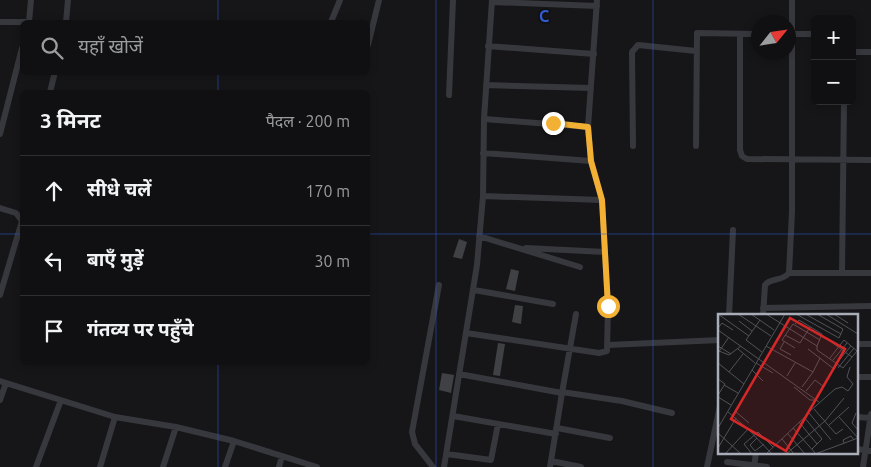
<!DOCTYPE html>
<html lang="hi">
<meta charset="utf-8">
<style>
:root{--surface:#101012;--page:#19191b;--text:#f1f3f6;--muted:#9c9d9f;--line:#303032}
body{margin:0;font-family:Ubuntu,"Noto Sans Devanagari",sans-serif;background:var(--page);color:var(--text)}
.controls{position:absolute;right:15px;top:15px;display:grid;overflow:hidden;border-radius:8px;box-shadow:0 2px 8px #0003}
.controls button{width:45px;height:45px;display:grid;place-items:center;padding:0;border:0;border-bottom:1px solid var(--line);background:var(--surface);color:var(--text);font:25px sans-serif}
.compass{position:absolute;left:751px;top:15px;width:45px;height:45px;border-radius:50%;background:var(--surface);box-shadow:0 2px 8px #0003;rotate:60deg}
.stop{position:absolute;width:15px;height:15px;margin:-11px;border:4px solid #f2b134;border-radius:50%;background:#fff}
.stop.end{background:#f2b134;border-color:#fff;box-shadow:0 1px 5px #0008}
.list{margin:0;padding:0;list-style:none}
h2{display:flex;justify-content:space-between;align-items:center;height:65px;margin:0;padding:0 20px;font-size:21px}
h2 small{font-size:16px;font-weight:400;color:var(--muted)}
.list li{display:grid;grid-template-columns:32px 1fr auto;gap:15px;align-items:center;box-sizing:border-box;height:70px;padding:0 20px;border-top:1px solid var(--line)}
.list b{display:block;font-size:19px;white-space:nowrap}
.list em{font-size:16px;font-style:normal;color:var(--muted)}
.icon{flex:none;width:28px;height:28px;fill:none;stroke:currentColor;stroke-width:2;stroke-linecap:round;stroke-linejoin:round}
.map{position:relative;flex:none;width:871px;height:467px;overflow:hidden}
.search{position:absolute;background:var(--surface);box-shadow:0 2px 8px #0003;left:20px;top:20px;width:350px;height:55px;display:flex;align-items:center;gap:12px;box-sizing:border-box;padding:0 18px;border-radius:8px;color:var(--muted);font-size:19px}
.panel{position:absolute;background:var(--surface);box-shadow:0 2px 8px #0003;left:20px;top:90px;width:350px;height:275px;border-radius:8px}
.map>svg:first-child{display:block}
</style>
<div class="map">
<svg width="871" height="467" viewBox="0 0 871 467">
<rect width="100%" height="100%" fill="#161618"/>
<path fill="#404145" d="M459 239 467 242 462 259 453 257Z
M511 269 519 271 515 291 506 289Z
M515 305 523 306 521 324 512 322Z
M498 343 505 344 500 376 493 375Z
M442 373 454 375 451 393 439 390Z"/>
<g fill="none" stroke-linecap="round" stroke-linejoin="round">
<path stroke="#37383d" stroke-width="6" d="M492 2 597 6
M0 22H29
M29 22 31 0
M66 22 68 0
M331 22 340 0
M740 34V150L742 156 747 159 871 160
M789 34H815
M368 45 379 0
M488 46 594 54
M852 52H871
M486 85 591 88
M50 92 55 72
M449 95 453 0
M484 119 588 127
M0 134 22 48
M633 146 632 52 638 45 696 51
M696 146 697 33 758 34
M483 153 591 161
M483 196 602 200
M0 208 16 213 22 221 0 295
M479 236 580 267
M526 248 605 252
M789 273H871
M842 273 844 101
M474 290 553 304
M763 308 871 306
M729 316 733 230
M763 316 765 285C771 277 782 282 789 273L792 212V0
M466 333 599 353 607 351 608 306 602 200 591 161 588 127 597 0
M857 344H871
M608 345 720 340
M459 374 562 393 550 467
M857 377H871
M0 381 115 417 176 427 234 441 317 467
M562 392 622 401 672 413
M562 393 576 314
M0 400 6 383
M453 416 556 434
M857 417 871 418
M557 428 610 438
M857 449 871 451
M447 454 491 460 498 424
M551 461 581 467
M727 462 767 467
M36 467 61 400
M100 467 115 417
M163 467 176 427
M225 467 234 441
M279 467 282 456
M433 467 415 444 412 432 439 285
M444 467 477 265 483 196 484 119 492 0
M707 467 720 406
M754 467 756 453
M863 467 871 414"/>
</g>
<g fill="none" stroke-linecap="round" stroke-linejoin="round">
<path stroke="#f2b134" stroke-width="6" d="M553 123 588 127 591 161 602 200 608 306"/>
</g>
<path fill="none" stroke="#325cd3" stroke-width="1" stroke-opacity="0.55" d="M218 0V22M436 0V467M653 0V467M218 72V92M0 234H22M368 234H871M218 362V467"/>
<g transform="translate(718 314)">
<rect width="140" height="140" fill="#161618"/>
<path fill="none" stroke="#505258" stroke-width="1" d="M0 0 31 22M20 0 53 22M33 0 56 16M48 0 99 32V36L125 54 139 37 126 26 112 44M78 0 121 24 125 15 99 0M108 0 140 20M116 0 130 9M89 1 123 20M42 6 28 26 44 38M21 7 34 17M77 10 81 6 104 20 99 32M0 14 4 9 15 16M0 16 101 88M67 21 82 29 92 13M105 22 134 43M66 28 62 35 73 41M0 32 13 40M48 32 95 58 84 73M77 34 64 26 75 10 102 26M20 35 37 49M90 35 116 55M1 37 11 41 23 32M0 39 11 23M115 46 129 29M0 49 26 70M38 49 55 59M116 52 133 32M120 54 136 34M34 56 45 67M11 58 25 40M95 58 102 44M69 62 77 49M0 65 7 70 0 81M6 71 20 79M76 73 92 86H99M88 77 97 66 106 73M0 83 13 91M96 95 118 120 125 115M17 97 31 109M10 98 30 115M91 98 117 75 124 73 130 77 135 70 129 63 132 53M138 99 134 109 140 116M86 103 104 125 94 135M121 103 140 124M81 108 99 130M111 111 131 93M0 114 67 0M75 114 98 140M0 119 23 140M70 120 87 140M39 124 32 131 37 137 46 130M64 125 76 140M126 129 125 126 133 122 136 126M0 134 18 104M7 140 30 115 54 140M34 140 26 130 40 118 55 133M48 140 91 99 113 126M68 140 107 107 126 84M97 140 140 124"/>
<path fill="#d62828" fill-opacity="0.15" stroke="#d62828" stroke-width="2.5" d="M72 4 127 35 68 137 13 105Z"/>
<rect width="140" height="140" fill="none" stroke="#a8adb8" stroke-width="2.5"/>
</g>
<g font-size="16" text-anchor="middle" font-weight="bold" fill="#325cd3" stroke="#111113" stroke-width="4" stroke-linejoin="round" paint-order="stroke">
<text x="544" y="22">C</text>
</g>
</svg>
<div class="controls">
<button>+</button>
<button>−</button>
</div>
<svg class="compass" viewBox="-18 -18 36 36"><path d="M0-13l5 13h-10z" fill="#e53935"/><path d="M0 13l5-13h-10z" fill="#9c9d9f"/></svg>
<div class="stop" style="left:608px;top:306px"></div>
<div class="stop end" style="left:553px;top:123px"></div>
<div class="search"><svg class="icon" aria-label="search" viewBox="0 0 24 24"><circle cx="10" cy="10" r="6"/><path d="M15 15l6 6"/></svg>यहाँ खोजें</div>
<section class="panel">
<h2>3 मिनट<small>पैदल · 200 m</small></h2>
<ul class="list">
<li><svg class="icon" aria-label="ahead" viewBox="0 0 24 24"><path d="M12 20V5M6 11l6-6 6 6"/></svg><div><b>सीधे चलें</b></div><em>170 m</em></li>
<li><svg class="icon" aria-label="left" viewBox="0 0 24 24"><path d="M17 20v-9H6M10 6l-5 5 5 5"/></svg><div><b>बाएँ मुड़ें</b></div><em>30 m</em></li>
<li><svg class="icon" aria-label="arrive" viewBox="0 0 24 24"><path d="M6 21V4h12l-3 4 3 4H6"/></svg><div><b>गंतव्य पर पहुँचे</b></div></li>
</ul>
</section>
</div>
